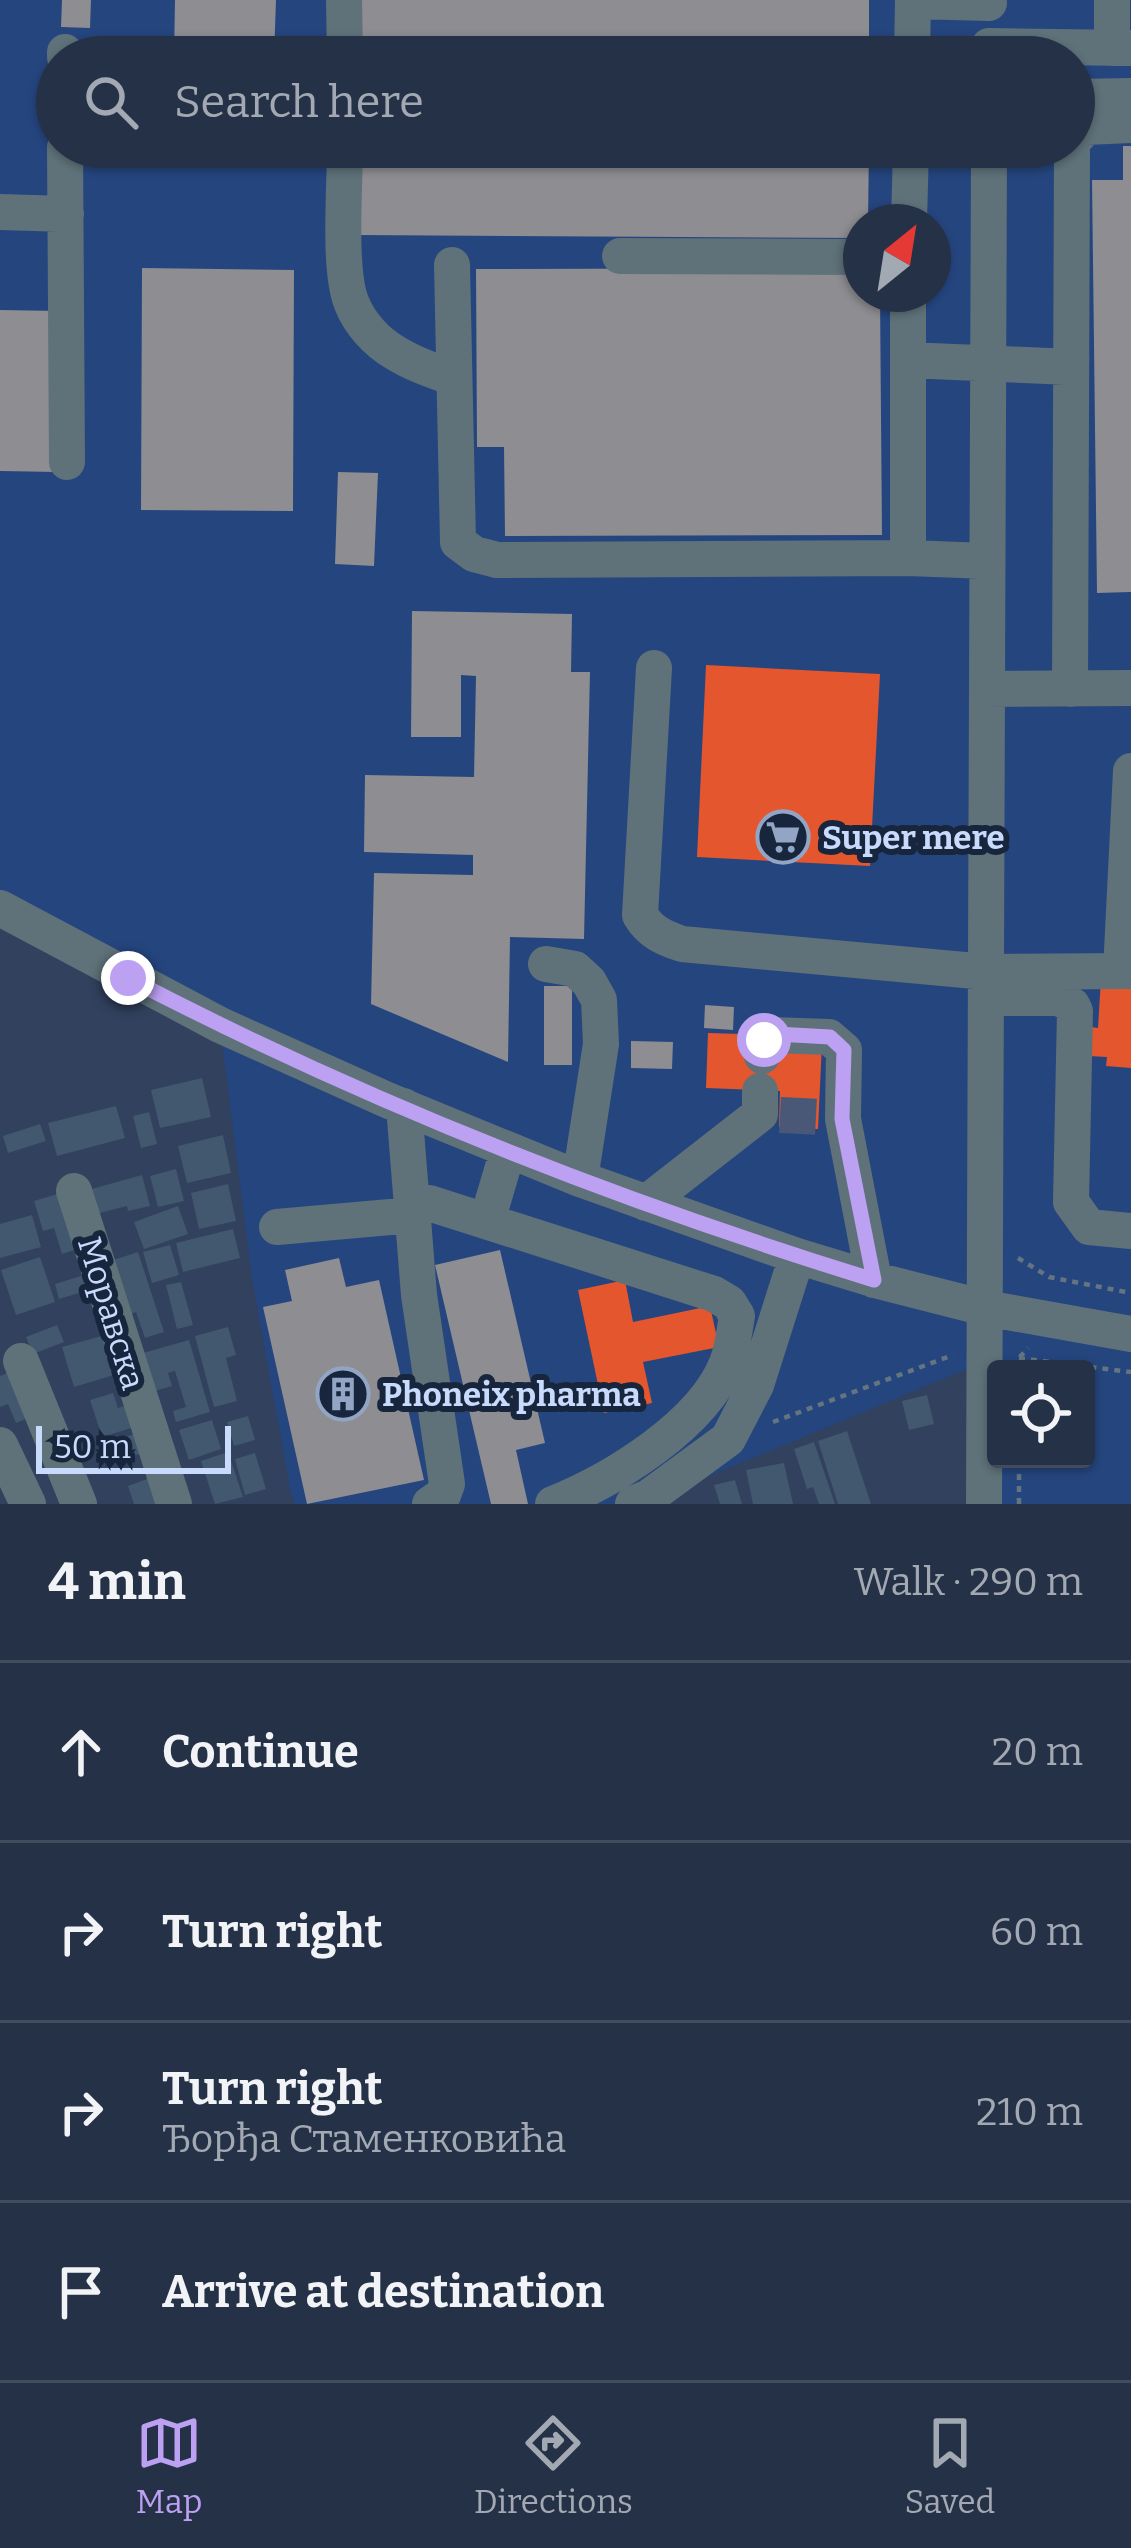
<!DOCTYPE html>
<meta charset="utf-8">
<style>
:root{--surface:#253146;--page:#2d394d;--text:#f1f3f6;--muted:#a3a9b3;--line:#424c5f;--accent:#bca0f2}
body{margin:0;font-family:Bitter,serif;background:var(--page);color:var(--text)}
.controls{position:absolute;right:36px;bottom:36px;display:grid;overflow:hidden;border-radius:12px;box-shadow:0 3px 9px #0004}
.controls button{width:108px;height:108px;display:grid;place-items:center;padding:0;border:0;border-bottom:3px solid var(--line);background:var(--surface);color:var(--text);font:60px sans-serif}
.compass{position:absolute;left:843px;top:204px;width:108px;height:108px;border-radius:50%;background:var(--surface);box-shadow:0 3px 9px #0004;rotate:30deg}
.scale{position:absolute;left:36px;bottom:30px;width:195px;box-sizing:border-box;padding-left:12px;border:6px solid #c8dbfc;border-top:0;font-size:33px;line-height:42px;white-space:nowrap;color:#c8dbfc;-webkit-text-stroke:9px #17253d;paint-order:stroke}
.stop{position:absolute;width:36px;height:36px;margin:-27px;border:9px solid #bca0f2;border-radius:50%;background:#fff}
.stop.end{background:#bca0f2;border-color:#fff;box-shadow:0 3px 12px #0008}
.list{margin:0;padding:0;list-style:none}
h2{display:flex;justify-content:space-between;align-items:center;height:156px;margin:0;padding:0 48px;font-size:51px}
h2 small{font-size:39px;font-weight:400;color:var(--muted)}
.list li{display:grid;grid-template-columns:78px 1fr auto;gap:36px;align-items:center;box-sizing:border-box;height:180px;padding:0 48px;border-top:3px solid var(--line)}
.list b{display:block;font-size:45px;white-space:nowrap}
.list p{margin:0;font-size:39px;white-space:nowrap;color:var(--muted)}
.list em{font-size:39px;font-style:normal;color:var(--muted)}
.icon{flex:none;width:66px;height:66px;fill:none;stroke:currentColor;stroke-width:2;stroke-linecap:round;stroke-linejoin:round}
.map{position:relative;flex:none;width:1131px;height:1504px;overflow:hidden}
.search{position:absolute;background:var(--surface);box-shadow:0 3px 9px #0004;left:36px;right:36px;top:36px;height:132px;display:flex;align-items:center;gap:30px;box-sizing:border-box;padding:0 42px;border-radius:66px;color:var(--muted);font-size:45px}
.sheet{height:876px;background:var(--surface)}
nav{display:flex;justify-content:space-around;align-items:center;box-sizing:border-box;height:168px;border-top:3px solid var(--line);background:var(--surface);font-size:33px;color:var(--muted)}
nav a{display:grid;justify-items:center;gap:6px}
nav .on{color:var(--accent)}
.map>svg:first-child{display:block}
</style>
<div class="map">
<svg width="1131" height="1504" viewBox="0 0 1131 1504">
<rect width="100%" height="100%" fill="#31415e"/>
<path fill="#25457e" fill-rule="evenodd" d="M0 0H1131V1504H984V1362L642 1504H295L291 1494 252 1279 220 1026 0 908ZM57 57H1074V147H57ZM861 222H933V294H861ZM996 1369H1086V1459H996Z"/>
<path fill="#e4572e" d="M706 665 880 674 870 866 697 857Z
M1101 978 1131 980V1068L1106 1066 1107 1057 1089 1056 1091 1027 1098 1028Z
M708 1033 742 1034 741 1055 782 1057 783 1041 822 1043 818 1129 779 1127 780 1091 706 1088Z
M625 1280 633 1322 710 1306 719 1347 643 1362 652 1403 604 1413 578 1290Z"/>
<path fill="#8d8d92" d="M62 0H91L90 28 61 27Z
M175 0H276L274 57H174Z
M357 0H869V57H357Z
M1123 146H1131V592L1097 593 1092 180H1123Z
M356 147H869L868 222H861V238L356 235Z
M142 268 294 270 293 511 141 510Z
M861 268V294H880L882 535 505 536 504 447H477L476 269Z
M0 310 59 311 57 472 0 471Z
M338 472 378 473 374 566 335 564Z
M412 611 572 614 571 672H590L584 939 510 937 508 1062 371 1004 374 873 473 875V855L364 852 365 775 474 777 476 676 461 675V737H411Z
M544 986H572V1065H544Z
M705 1005 734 1007 733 1030 704 1028Z
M631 1041 673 1042 672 1069 631 1068Z
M500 1250 545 1443 516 1450 528 1504H491L435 1265Z
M339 1258 346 1287 379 1280 424 1480 307 1504 263 1307 292 1301 285 1270Z"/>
<path fill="#42586e" d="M202 1078 211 1117 160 1128 151 1090Z
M116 1106 125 1138 57 1156 48 1123Z
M149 1112 157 1144 141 1148 133 1116Z
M40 1124 46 1141 8 1153 3 1136Z
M223 1135 231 1173 187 1183 178 1146Z
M176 1169 184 1201 158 1207 150 1176Z
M142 1175 150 1206 128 1211 127 1206 88 1216 81 1192Z
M228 1184 236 1221 199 1229 191 1193Z
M64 1192 81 1248 62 1254 54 1228 43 1231 34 1201Z
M178 1206 188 1234 144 1249 134 1222Z
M32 1215 41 1247 0 1258V1224Z
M233 1229 240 1258 183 1272 176 1243Z
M170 1245 179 1275 152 1283 143 1252Z
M138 1252 164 1332 145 1338 136 1312 125 1316 107 1262Z
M40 1257 55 1302 16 1315 1 1270Z
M91 1273 96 1288 59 1299 55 1284Z
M181 1282 193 1325 177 1329 166 1285Z
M57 1325 64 1342 33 1354 26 1337Z
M228 1327 236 1355 226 1358 237 1401 214 1407 195 1336Z
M112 1333 124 1372 74 1387 62 1347Z
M189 1340 210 1412 176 1422 173 1411 186 1407 175 1371 168 1373 172 1386 155 1391 143 1353Z
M16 1369 35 1415 16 1423 8 1404 0 1407V1376Z
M113 1393 118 1408 134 1403 141 1425 102 1437 90 1400Z
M927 1395 934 1424 909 1430 902 1401Z
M248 1416 255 1440 234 1446 227 1422Z
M212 1420 221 1449 189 1460 179 1430Z
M144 1431 150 1451 115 1461 109 1442Z
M847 1431 871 1504H838L818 1441Z
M814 1442 835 1504H819L813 1487 807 1489 794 1449Z
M228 1452 243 1497 215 1504 201 1461Z
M255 1453 266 1489 245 1495 235 1459Z
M784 1463 793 1504H753L746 1470Z
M155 1476 165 1504H134L128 1486Z
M735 1480 742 1504H720L714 1485Z"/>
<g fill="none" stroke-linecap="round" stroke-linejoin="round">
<path stroke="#485876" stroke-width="36" stroke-dasharray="36 18" stroke-linecap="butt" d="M780 1115 819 1117"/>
<path stroke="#647480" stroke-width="4.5" stroke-dasharray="6 6" stroke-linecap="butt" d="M1018 1258 1049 1277 1131 1293
M1019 1358 1131 1372
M1019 1369V1358L1028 1348
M773 1422 953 1355
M1019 1504V1459"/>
<path stroke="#5f7279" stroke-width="36" d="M344 0 345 57
M1112 0V48
M913 1 989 3
M989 46 1131 48
M65 52V57
M912 57 913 0
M1074 97 1131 96
M1074 140 1086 127 1131 125
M65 147 67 462
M345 147C345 186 338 272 352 304 360 324 377 342 394 352 413 364 434 371 454 378
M0 212 66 214
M909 222 911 147
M620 256 861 257
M452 265 458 542 474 554 497 560 908 558
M908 294V558L987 561
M908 360 1071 367
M654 668 640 915C650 932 664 938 682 944L986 972 1131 971
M987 689 1131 688
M1070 689 1072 147
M0 908 220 1025 387 1100 580 1179 797 1256 879 1281 985 1308 1131 1334
M546 964 575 969 589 982 599 1000 601 1044 580 1179
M1121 971 1131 771
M986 998H1059L1072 1005 1075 1011 1071 1202 1089 1227 1131 1231
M762 1056V1044L771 1035 829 1037 844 1050 843 1119 874 1280
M404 1106 419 1295 447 1484 443 1495 430 1504
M74 1191 174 1504
M429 1203 714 1294 729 1303 737 1316C734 1332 733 1348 727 1363 703 1425 613 1480 553 1504
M646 1203 760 1114V1091
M487 1221 508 1150
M277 1227 413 1215
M21 1361 79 1504
M0 1445 28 1504
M633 1504 649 1497 728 1439 756 1385 797 1256
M984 1504 989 147"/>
</g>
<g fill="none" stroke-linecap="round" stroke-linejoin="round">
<path stroke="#bca0f2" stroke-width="15" d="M128 978C366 1102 618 1201 874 1280L842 1119 844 1050 830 1037 776 1034 764 1040"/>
</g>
<defs>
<g id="supermarket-ring" transform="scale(2.7)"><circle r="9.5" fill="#17253d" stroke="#93a5c5" stroke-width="1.5"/><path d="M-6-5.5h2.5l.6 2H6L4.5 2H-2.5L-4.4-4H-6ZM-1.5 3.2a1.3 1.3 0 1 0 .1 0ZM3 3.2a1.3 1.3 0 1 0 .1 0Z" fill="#93a5c5"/></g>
<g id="building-ring" transform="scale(2.7)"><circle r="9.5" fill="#17253d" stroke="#93a5c5" stroke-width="1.5"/><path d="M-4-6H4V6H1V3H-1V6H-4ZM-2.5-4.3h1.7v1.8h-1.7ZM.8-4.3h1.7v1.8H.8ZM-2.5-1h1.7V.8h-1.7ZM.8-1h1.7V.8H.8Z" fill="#93a5c5"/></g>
</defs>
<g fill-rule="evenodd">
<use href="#supermarket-ring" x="783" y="837"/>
<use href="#building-ring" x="343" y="1394"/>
</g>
<g text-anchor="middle" stroke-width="12" stroke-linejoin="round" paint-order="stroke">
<g font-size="33" font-weight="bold" fill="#c8dbfc" stroke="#17253d" text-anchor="start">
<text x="822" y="849">Super mere</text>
<text x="382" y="1406">Phoneix pharma</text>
</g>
<g font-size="33" fill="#c8dbfc" stroke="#17253d">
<text transform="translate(112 1313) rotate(73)" y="12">Моравска</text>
</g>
</g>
</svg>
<div class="controls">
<button><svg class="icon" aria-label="locate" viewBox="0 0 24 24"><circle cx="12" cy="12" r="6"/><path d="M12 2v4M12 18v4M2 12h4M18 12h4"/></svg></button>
</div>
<svg class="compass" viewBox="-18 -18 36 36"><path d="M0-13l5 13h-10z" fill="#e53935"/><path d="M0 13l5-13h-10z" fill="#a3a9b3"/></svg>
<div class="scale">50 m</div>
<div class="stop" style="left:764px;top:1040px"></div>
<div class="stop end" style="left:128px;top:978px"></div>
<div class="search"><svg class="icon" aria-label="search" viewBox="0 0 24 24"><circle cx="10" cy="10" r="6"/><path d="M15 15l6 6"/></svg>Search here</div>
</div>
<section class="sheet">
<h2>4 min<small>Walk · 290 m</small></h2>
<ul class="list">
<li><svg class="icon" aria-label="ahead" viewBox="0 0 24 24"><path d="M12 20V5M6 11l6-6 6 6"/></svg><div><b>Continue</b></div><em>20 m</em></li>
<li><svg class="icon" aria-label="right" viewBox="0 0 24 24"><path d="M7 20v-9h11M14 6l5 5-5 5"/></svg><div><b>Turn right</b></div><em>60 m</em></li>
<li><svg class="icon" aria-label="right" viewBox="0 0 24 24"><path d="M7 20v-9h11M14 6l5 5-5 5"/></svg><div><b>Turn right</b><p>Ђорђа Стаменковића</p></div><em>210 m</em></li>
<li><svg class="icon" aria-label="arrive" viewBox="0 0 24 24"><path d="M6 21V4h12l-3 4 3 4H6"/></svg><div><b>Arrive at destination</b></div></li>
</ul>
</section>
<nav>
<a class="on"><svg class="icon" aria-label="map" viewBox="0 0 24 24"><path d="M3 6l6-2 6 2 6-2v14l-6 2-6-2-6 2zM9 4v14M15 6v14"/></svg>Map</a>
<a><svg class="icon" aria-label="directions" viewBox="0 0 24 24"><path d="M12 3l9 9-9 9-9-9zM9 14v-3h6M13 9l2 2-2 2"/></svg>Directions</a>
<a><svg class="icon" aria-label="saved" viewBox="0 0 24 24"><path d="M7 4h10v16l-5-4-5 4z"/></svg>Saved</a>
</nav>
